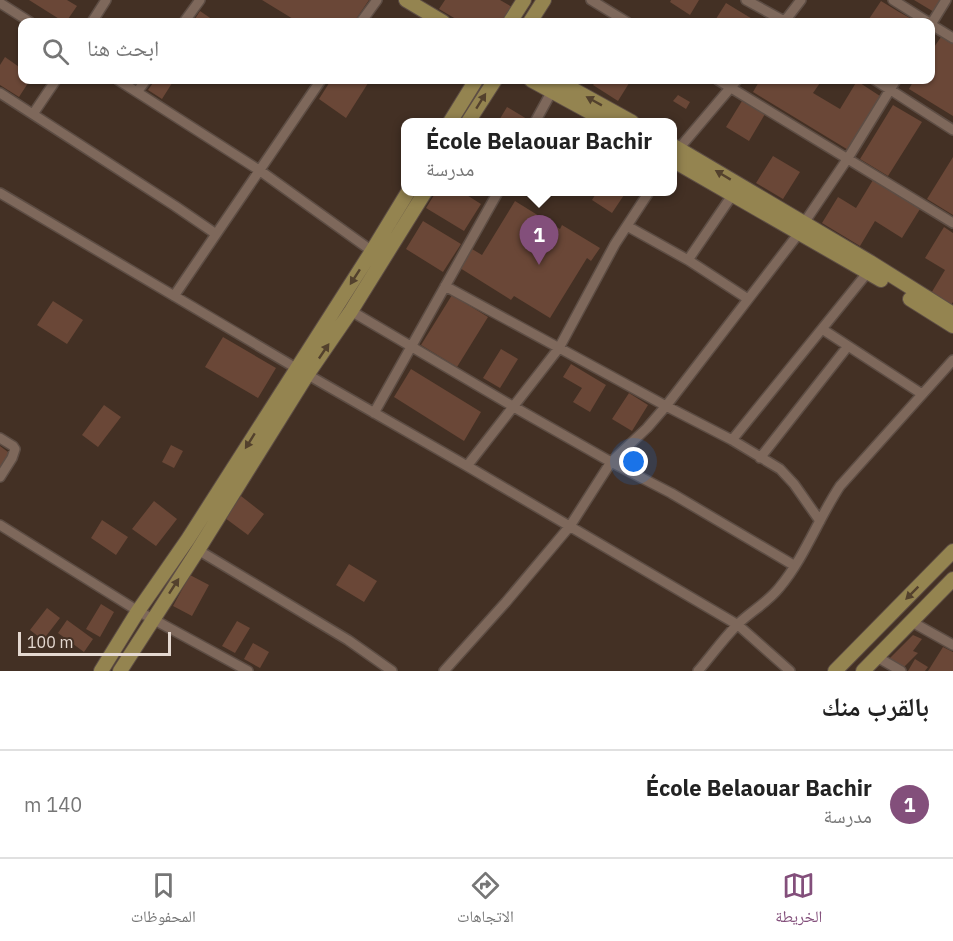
<!DOCTYPE html>
<html lang="ar">
<meta charset="utf-8">
<style>
:root{--surface:#fff;--page:#f2f2f2;--text:#222;--muted:#767676;--line:#e0e0e0;--accent:#834f7b}
body{margin:0;font-family:"IBM Plex Sans","Noto Naskh Arabic",sans-serif;background:var(--page);color:var(--text);direction:rtl}
.scale{position:absolute;left:18px;bottom:15px;width:153px;box-sizing:border-box;padding-left:6px;border:3px solid #e4d8d0;border-top:0;font-size:16px;line-height:21px;white-space:nowrap;color:#e4d8d0;-webkit-text-stroke:4px #433024;paint-order:stroke}
.you{position:absolute;left:634px;top:462px;width:21px;height:21px;margin:-15px;border:4px solid #fff;border-radius:50%;background:#1a73e8;box-shadow:0 0 0 9px #1a73e833}
.badge{display:grid;place-items:center;width:39px;height:39px;border-radius:50%;background:var(--accent);color:#fff;font-size:20px;font-weight:700}
.pin{position:absolute;translate:-50% -50px;filter:drop-shadow(0 2px 3px #0008)}
.pin::after{content:'';position:absolute;top:32px;width:21px;height:18px;background:inherit;clip-path:polygon(0 0,100% 0,50% 100%)}
.popup{position:absolute;left:401px;top:118px;width:276px;height:78px;box-sizing:border-box;display:grid;place-content:center;border-radius:12px;background:var(--surface);filter:drop-shadow(0 2px 4px #0005);font-size:20px;white-space:nowrap;color:var(--muted)}
.popup b{font-size:22px;color:var(--text)}
.popup::after{content:'';position:absolute;left:50%;top:100%;margin-left:-12px;border:12px solid transparent;border-top-color:var(--surface)}
.list{margin:0;padding:0;list-style:none}
h2{display:flex;justify-content:space-between;align-items:center;height:78px;margin:0;padding:0 24px;font-size:26px}
h2 small{font-size:20px;font-weight:400;color:var(--muted)}
.list li{display:grid;grid-template-columns:39px 1fr auto;gap:18px;align-items:center;box-sizing:border-box;height:108px;padding:0 24px;border-top:2px solid var(--line)}
.list b{display:block;font-size:22px;white-space:nowrap}
.list p{margin:0;font-size:20px;white-space:nowrap;color:var(--muted)}
.list em{font-size:20px;font-style:normal;color:var(--muted)}
.icon{flex:none;width:33px;height:33px;fill:none;stroke:currentColor;stroke-width:2;stroke-linecap:round;stroke-linejoin:round}
.map{position:relative;flex:none;width:953px;height:671px;overflow:hidden;direction:ltr}
.search{position:absolute;background:var(--surface);box-shadow:0 2px 4px #0004;left:18px;right:18px;top:18px;height:66px;display:flex;align-items:center;gap:15px;box-sizing:border-box;padding:0 21px;border-radius:12px;color:var(--muted);font-size:22px}
.sheet{height:186px;background:var(--surface)}
nav{display:flex;justify-content:space-around;align-items:center;box-sizing:border-box;height:84px;border-top:2px solid var(--line);background:var(--surface);font-size:16px;color:var(--muted)}
nav a{display:grid;justify-items:center;gap:3px}
nav .on{color:var(--accent)}
.map>svg:first-child{display:block}
</style>
<div class="map">
<svg width="953" height="671" viewBox="0 0 953 671">
<rect width="100%" height="100%" fill="#433024"/>
<path fill="#6a4737" d="M29 0H67L77 6 66 22H64Z
M262 0H369L354 22H298Z
M445 0H500L512 7 503 22H461L439 9Z
M671 0H699L690 15 670 2Z
M914 0H941L934 12Z
M881 1 899 12 917 22H867Z
M726 3 749 17 758 22H714Z
M200 11 216 22H193Z
M941 37 953 44V116L909 89 914 80H930V53Z
M5 57 22 69V80H30L19 97 0 85V65Z
M155 80H174L162 99 148 90Z
M331 80H370L346 118 319 99Z
M597 80H631L618 101 593 85Z
M760 80H822L813 93 840 109 857 81 883 98 850 151 753 92Z
M678 95 690 102 686 109 673 101Z
M742 101 765 114 749 141 726 127Z
M893 105 922 122 888 176 860 159Z
M507 107 527 119 525 122H498Z
M773 156 800 172 783 199 756 183Z
M953 157V215L927 199Z
M873 180 920 209 902 238 875 221 860 246 822 223 838 197 856 208Z
M436 192H462L481 204 464 231 426 208Z
M597 192H626L612 213 592 200Z
M515 201 560 229 562 225 600 248 591 261 587 258 550 318 514 296 511 300 460 268 472 249 482 255Z
M423 221 461 244 443 272 406 249Z
M944 227 953 233V302L950 307 930 295 945 270 925 258Z
M452 295 488 317 457 367 421 345Z
M53 301 83 320 67 344 37 325Z
M223 337 276 368 258 398 205 367Z
M501 349 518 359 500 388 483 378Z
M571 364 606 385 590 412 573 402 582 388 563 377Z
M411 369 481 412 464 441 394 397Z
M629 393 648 405 632 431 612 419Z
M104 405 121 417 98 447 82 435Z
M171 445 183 451 174 468 162 462Z
M0 446 12 455 0 472Z
M241 496 264 514 248 535 225 518Z
M154 501 177 519 156 546 132 529Z
M102 520 128 537 116 555 91 538Z
M349 564 377 581 364 602 336 585Z
M190 575 209 585 192 616 173 606Z
M101 604 114 612 100 637 86 629Z
M47 608 60 618 43 640 30 630Z
M67 620 93 639 84 652 58 633Z
M237 621 250 628 235 653 222 646Z
M913 635 922 639 913 651 918 653 902 669 887 661Z
M253 643 269 652 260 668 244 659Z
M943 647 953 652V671H928Z
M915 659 928 667 925 671H908Z"/>
<g fill="none" stroke-linecap="round" stroke-linejoin="round">
<g stroke="#5d4d44" stroke-width="12">
<path id="street" d="M591 0 627 22
M746 0 786 22
M893 0 928 22
M0 3 30 22
M92 22 106 0
M184 22 200 0
M361 22 377 0
M784 22 801 0
M930 24 953 38
M930 26 946 0
M118 80 259 170 372 251
M718 80 953 223
M875 80 953 130
M137 92 146 80
M0 93 175 206 216 234
M33 114 56 80
M535 122 552 91
M676 152 737 80
M0 193 296 368 467 466 738 625 790 671
M733 194 688 260 748 299
M804 223 848 158 896 80
M627 226 688 260
M445 286 666 406 732 440 780 469 794 484 820 521
M174 296 321 80
M351 311 514 407 611 462 671 493 795 566
M822 329 922 394
M374 413 498 192
M0 438 13 446 15 449 12 458 0 477
M732 440 868 272
M760 458 848 346
M467 466 559 348 615 244 649 192
M0 525 138 611 248 671
M198 550 348 640 392 671
M912 622 953 645
M877 657 901 671
M444 671 506 602 570 526 611 462 647 428 666 406 799 233
M698 671C711 656 723 639 737 625 750 612 767 603 779 588 805 557 818 519 840 486L953 360"/>
</g>
<g stroke="#5d4d44" stroke-width="16">
<path id="secondary" d="M406 0 443 22
M510 22 524 0
M530 22 544 0
M531 80 608 122
M556 80 632 122
M450 122 476 80
M468 122 495 80
M672 145 870 262 953 314
M672 160 881 280
M910 299 953 326
M101 671 138 611 188 539 372 251 408 192
M120 671 198 550 307 375 351 311 425 192
M835 671 953 551
M863 671 953 579"/>
</g>
<use href="#street" stroke="#7e685b" stroke-width="9"/>
<use href="#secondary" stroke="#948450" stroke-width="14"/>
</g>
<defs><path id="oneway-solid" d="M-6-.8H1V-3.2L6.5 0L1 3.2V.8H-6Z" transform="scale(1.5)"/></defs>
<g fill="#53412d">
<use href="#oneway-solid" transform="translate(481 101) rotate(-58)"/>
<use href="#oneway-solid" transform="translate(594 101) rotate(-151)"/>
<use href="#oneway-solid" transform="translate(723 175) rotate(-149)"/>
<use href="#oneway-solid" transform="translate(355 277) rotate(123)"/>
<use href="#oneway-solid" transform="translate(324 351) rotate(-56)"/>
<use href="#oneway-solid" transform="translate(250 441) rotate(122)"/>
<use href="#oneway-solid" transform="translate(174 586) rotate(-57)"/>
<use href="#oneway-solid" transform="translate(912 593) rotate(135)"/>
</g>
</svg>
<div class="scale">100 m</div>
<div class="you"></div>
<div class="pin badge" style="left:539px;top:265px">1</div>
<div class="popup"><b>École Belaouar Bachir</b>مدرسة</div>
<div class="search"><svg class="icon" aria-label="search" viewBox="0 0 24 24"><circle cx="10" cy="10" r="6"/><path d="M15 15l6 6"/></svg>ابحث هنا</div>
</div>
<section class="sheet">
<h2>بالقرب منك<small></small></h2>
<ul class="list">
<li><span class="badge">1</span><div><b>École Belaouar Bachir</b><p>مدرسة</p></div><em>140 m</em></li>
</ul>
</section>
<nav>
<a class="on"><svg class="icon" aria-label="map" viewBox="0 0 24 24"><path d="M3 6l6-2 6 2 6-2v14l-6 2-6-2-6 2zM9 4v14M15 6v14"/></svg>الخريطة</a>
<a><svg class="icon" aria-label="directions" viewBox="0 0 24 24"><path d="M12 3l9 9-9 9-9-9zM9 14v-3h6M13 9l2 2-2 2"/></svg>الاتجاهات</a>
<a><svg class="icon" aria-label="saved" viewBox="0 0 24 24"><path d="M7 4h10v16l-5-4-5 4z"/></svg>المحفوظات</a>
</nav>
